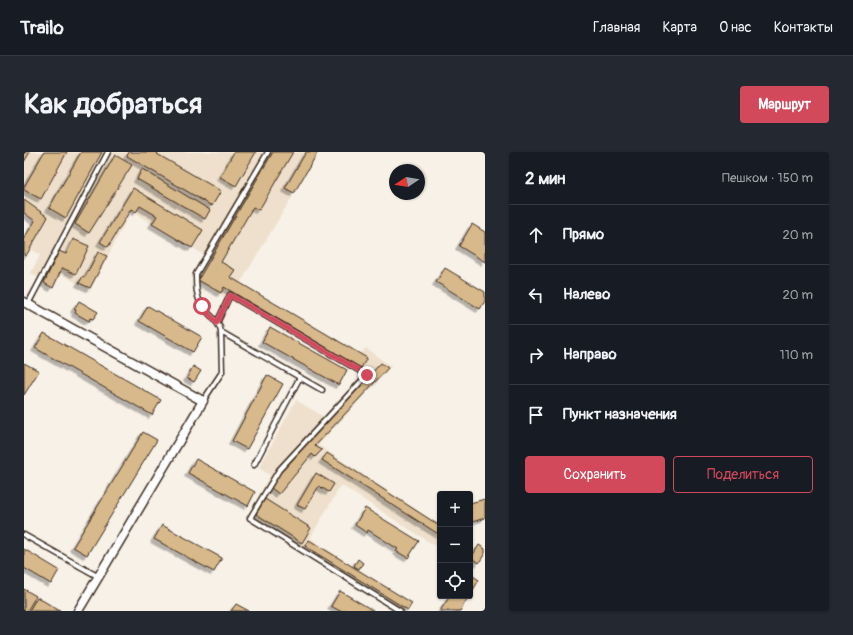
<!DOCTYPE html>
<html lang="ru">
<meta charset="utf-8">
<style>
:root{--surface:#171b24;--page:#242831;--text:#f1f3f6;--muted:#9ea1a6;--line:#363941;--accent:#d1495b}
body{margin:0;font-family:Pangolin,sans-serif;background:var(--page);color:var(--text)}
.controls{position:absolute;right:12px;bottom:12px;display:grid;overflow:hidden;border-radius:4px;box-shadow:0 1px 3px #0004}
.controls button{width:36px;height:36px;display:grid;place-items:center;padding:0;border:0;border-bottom:1px solid var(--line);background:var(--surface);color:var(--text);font:20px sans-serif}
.compass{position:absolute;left:365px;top:12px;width:36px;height:36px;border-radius:50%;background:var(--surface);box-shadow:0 1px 3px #0004;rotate:258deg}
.stop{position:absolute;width:12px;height:12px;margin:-9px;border:3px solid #d1495b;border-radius:50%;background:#fff}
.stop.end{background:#d1495b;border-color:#fff;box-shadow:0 1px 4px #0008}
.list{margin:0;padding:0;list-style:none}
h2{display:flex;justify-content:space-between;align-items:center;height:52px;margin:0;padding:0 16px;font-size:17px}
h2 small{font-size:13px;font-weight:400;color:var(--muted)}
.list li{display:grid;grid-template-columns:26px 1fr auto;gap:12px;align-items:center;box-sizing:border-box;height:60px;padding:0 16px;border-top:1px solid var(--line)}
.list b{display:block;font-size:15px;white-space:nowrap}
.list em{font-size:13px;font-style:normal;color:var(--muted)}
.actions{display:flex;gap:8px;padding:12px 16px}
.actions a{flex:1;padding:9px 0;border:1px solid var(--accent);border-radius:4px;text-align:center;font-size:14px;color:var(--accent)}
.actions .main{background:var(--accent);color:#fff}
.icon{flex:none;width:22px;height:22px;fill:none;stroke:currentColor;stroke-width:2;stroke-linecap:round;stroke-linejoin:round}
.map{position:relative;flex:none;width:461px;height:459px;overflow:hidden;border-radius:4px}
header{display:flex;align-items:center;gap:24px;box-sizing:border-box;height:56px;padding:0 20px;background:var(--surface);border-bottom:1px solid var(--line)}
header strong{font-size:19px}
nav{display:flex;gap:22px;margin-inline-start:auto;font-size:14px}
.intro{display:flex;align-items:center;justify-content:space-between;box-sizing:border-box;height:96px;padding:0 24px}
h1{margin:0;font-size:28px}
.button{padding:10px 18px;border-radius:4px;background:var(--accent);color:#fff;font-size:14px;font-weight:700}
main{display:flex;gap:24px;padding:0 24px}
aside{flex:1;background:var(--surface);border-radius:4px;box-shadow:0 1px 3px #0004}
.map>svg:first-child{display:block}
</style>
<header>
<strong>Trailo</strong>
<nav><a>Главная</a><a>Карта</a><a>О нас</a><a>Контакты</a></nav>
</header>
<div class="intro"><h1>Как добраться</h1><a class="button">Маршрут</a></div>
<main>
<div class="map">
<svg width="461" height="459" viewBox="0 0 461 459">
<defs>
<filter id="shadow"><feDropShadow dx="-3.5" dy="3.5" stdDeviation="0" flood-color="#0004"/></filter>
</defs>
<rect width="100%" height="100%" fill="#f7f1e8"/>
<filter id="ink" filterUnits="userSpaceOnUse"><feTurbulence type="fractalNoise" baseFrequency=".025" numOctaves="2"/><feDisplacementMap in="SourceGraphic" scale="8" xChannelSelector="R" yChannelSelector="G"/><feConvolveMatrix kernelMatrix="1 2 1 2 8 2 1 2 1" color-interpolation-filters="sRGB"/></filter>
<g filter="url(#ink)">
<path fill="#eee0cc" d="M0 0H295L215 133 336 202 342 196 367 215 294 293 416 373V397L317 333 286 386 382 449 376 459H373L223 366 246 323 235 316 272 248 300 265 338 222 174 130 187 107 107 59 66 139 38 122 29 135 7 121 16 103 0 92V90L13 68 0 60Z"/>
<path fill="#d8b98b" stroke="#3b2a1e" filter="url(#shadow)" d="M0 0H6L0 10Z
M20 0H43L17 47 0 38V35Z
M57 0H78L42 66 25 56Z
M105 0H135L133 2 197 39 188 54 103 4Z
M210 0H232L212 34 196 25Z
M249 0H269L235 58 229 55 197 110 211 118 206 125 343 206 337 216 200 135 197 141 174 128Z
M282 0H294L270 41 261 36Z
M91 3 108 13 65 81 51 72Z
M118 17 186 58 181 67 113 27Z
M109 36 179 78 168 96 128 72 133 64 116 54 112 60 107 57 84 95 76 90Z
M0 48 24 65 2 104 0 103V86L11 69 0 61Z
M448 72 461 80V110L435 94Z
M49 87 65 94 52 122 38 116 29 136 20 131 35 99 42 102Z
M74 100 83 104 66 136 55 131 59 124 61 125Z
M421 116 461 140V149L456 157 412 130Z
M55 149 74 160 69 167 66 166 65 169 51 161 52 158 50 157Z
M124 154 178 185 169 200 115 169Z
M246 175 323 218 315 233 238 190Z
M20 181 137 248 128 263 11 196Z
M0 211 15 219 0 243Z
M357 211 364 216 291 294 298 298 291 305 288 302 255 342 247 336 257 318Z
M169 214 177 219 170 230 163 226Z
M243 223 259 232 223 297 208 289Z
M119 280 133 288 63 403 49 395Z
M303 301 416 374V383L298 308Z
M172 307 231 340 224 354 164 321Z
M292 321 310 332 305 340 295 334 281 357 273 353Z
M241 347 287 376 278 391 232 362Z
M461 347V366L448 370 446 364V351Z
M341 356 395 389 384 406 372 399 374 397 344 378 343 381 331 373Z
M138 373 198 406 190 420 130 387Z
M285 388 388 451 384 458 281 394Z
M455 393 461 397V401L455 411 447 406Z
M0 397 35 418 27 432 0 416Z
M334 407 339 411 335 417 330 414Z
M446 422 455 428 446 443Z
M0 437 12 444 3 459H0Z
M316 439 350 459H316L307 454Z
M426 444H445L436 459H416Z
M13 445 36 459H5Z
M212 452 225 459H207Z"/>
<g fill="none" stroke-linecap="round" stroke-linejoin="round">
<g stroke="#3b2a1e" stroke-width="7">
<path id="service" d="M4 152 84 0
M193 171 206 143 343 223 255 318 226 366 376 459
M197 180 298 238
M179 249 198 220 197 180C196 170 185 163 179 155 172 146 172 133 172 122L244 0
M230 313 276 225
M0 383 75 425"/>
</g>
<g stroke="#3b2a1e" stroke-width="11">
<path id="minor" d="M0 150 179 249 54 459"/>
</g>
<use href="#service" stroke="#fff" stroke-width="4"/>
<use href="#minor" stroke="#fff" stroke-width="8"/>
</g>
</g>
<g fill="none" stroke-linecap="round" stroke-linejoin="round" filter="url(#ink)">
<path stroke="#d1495b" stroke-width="5" d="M178 154 193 171 206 143 343 223"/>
</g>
</svg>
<div class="controls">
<button>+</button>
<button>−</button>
<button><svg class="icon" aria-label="locate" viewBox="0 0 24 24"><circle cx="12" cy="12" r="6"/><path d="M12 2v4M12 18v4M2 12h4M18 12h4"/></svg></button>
</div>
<svg class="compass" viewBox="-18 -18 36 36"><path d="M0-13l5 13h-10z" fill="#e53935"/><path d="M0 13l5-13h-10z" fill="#9ea1a6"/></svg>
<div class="stop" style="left:178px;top:154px"></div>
<div class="stop end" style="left:343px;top:223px"></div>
</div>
<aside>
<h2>2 мин<small>Пешком · 150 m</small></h2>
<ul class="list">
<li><svg class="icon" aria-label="ahead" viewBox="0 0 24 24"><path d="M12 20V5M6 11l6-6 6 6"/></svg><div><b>Прямо</b></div><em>20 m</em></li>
<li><svg class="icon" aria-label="left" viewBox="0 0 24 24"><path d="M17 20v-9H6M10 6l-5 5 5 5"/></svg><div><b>Налево</b></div><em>20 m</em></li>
<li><svg class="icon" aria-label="right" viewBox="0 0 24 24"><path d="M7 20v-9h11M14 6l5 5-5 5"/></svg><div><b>Направо</b></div><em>110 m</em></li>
<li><svg class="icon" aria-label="arrive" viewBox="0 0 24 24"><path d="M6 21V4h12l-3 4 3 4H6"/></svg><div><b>Пункт назначения</b></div></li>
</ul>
<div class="actions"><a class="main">Сохранить</a><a>Поделиться</a></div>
</aside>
</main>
